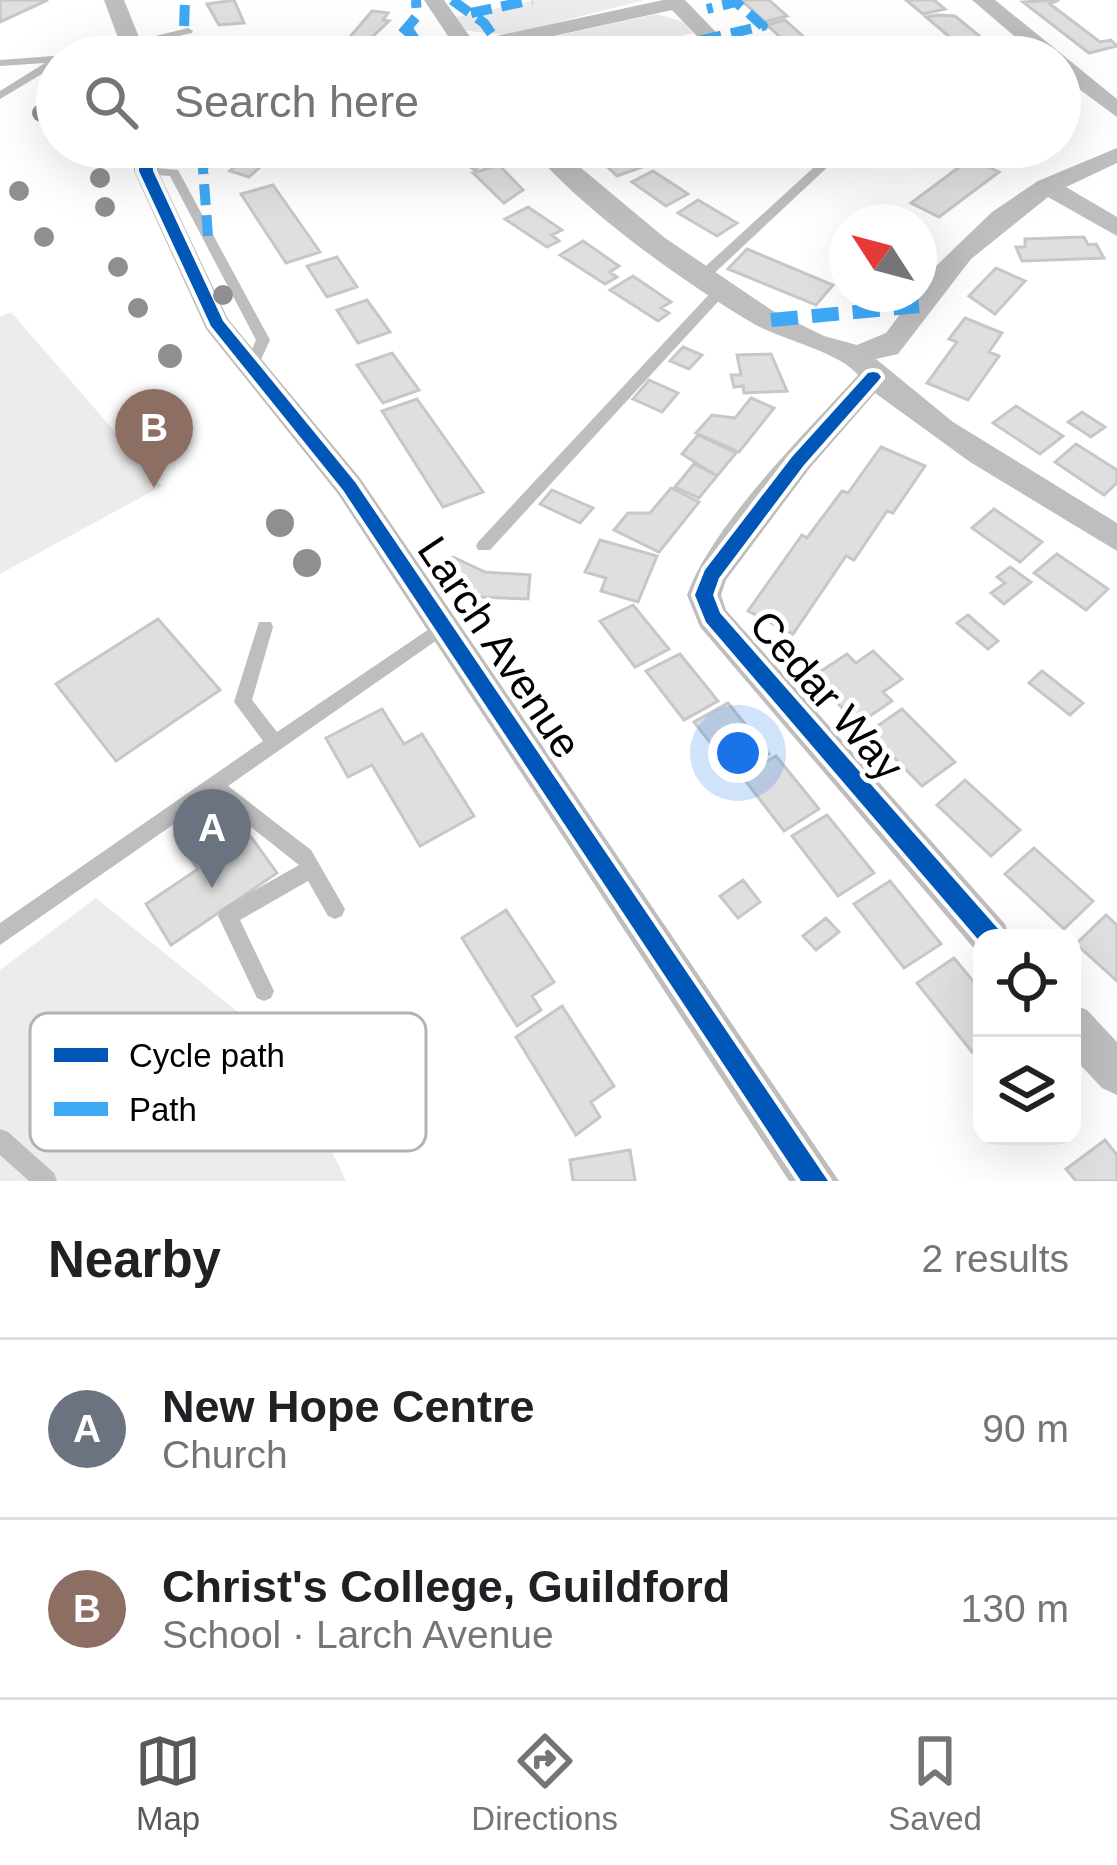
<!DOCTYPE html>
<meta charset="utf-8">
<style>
:root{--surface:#fff;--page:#f2f2f2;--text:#202124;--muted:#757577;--line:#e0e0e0;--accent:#595959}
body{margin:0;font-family:Helvetica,sans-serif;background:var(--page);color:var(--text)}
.controls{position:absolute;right:36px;bottom:36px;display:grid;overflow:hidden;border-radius:24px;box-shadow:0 12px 48px #0002}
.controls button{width:108px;height:108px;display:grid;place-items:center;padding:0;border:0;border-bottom:3px solid var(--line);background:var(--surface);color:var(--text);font:60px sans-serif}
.compass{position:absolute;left:829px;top:204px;width:108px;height:108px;border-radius:50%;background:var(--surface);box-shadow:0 12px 48px #0002;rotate:306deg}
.you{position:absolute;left:738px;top:753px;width:42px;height:42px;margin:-30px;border:9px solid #fff;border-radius:50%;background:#1a73e8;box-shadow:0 0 0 18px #1a73e833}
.badge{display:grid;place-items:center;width:78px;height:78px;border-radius:50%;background:var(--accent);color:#fff;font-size:39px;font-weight:700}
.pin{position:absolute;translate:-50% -99px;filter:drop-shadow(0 3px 6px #0008)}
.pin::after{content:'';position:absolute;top:63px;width:42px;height:36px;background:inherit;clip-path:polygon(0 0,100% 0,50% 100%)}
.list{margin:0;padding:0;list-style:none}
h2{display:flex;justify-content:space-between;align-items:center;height:156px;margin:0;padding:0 48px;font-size:51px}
h2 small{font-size:39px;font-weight:400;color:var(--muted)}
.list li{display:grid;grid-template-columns:78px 1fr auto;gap:36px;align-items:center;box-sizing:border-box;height:180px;padding:0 48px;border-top:3px solid var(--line)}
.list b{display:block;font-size:45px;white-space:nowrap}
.list p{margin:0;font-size:39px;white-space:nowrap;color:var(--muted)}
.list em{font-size:39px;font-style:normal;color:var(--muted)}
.icon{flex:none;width:66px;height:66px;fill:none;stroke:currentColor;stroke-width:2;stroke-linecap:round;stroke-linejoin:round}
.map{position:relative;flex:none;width:1117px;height:1181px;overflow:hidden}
.search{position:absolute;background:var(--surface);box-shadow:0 12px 48px #0002;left:36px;right:36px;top:36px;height:132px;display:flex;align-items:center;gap:30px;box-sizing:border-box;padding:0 42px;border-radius:66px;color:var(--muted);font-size:45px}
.sheet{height:516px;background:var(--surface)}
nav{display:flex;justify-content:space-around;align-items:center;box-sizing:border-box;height:168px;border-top:3px solid var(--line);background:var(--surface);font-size:33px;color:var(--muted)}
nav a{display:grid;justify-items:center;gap:6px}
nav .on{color:var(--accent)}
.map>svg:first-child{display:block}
</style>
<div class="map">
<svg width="1117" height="1181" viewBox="0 0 1117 1181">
<rect width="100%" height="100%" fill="#fff"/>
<path fill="#ececec" d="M534 0H644L508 35 460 30 452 18Z
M656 14 682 21 693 33 592 57H492L507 47Z
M11 312 162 486 0 574V317Z
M96 898 283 1048 346 1181H0V970Z"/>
<path fill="#dfdfdf" stroke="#c7c7c7" stroke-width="3" d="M0 0H48L0 22Z
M234 0 244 23 219 25 207 4Z
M741 0H769L787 16 765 22Z
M906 0H934L945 9 923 14Z
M1059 0 1050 4 1100 42 1111 40 1117 46 1089 53 1023 2Z
M372 11 388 13 383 20 389 21 368 41 349 38Z
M937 15 955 16 1005 57H973L926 17Z
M785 20 826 57H802L767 25Z
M221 44 274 53 211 55Z
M331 44 338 57 286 53Z
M258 147H283L249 177 230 171Z
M438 147H484L494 157 474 170 455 153 446 155Z
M624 147 645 166 617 176 589 149Z
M970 159 999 172 939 217 911 203Z
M499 165 523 190 504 203 473 173Z
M653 171 688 194 666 206 632 182Z
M273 185 320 252 286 263 241 194Z
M698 200 737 223 717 236 678 213Z
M528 207 562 230 552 235 559 241 547 247 505 219Z
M1084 237 1088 245 1096 244 1104 258 1022 261 1016 247H1025V239Z
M583 241 619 266 610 272 617 277 605 284 560 255Z
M747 249 833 285 816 305 728 269Z
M337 257 357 287 327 297 307 266Z
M996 268 1025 281 995 314 969 296Z
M633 276 671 302 661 308 669 313 658 321 610 290Z
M367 300 390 332 358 343 337 310Z
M965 318 1002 333 989 352 999 356 968 400 927 383 957 342 949 339Z
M683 347 702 355 689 369 670 361Z
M392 353 419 390 383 403 357 365Z
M771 354 787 391 744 393 743 386 734 387 731 375H741L737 355Z
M649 380 678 393 662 412 633 399Z
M751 398 774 408 739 452 696 433 712 415 735 418Z
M417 399 483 492 443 507 382 411Z
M1016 406 1063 436 1040 454 993 423Z
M1082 412 1105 427 1091 437 1068 422Z
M698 435 736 453 717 476 682 454Z
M1076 444 1117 470V483L1104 495 1055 462Z
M881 447 925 466 893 513 887 511 854 560 846 556 793 634 748 611 802 535 807 538 842 491 848 493Z
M694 464 717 476 699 498 675 487Z
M671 488 699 502 659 552 614 530 628 513H650Z
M552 490 593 508 580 523 540 504Z
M994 509 1042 542 1020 562 972 528Z
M600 540 657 556 638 602 601 591 606 578 585 572Z
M1057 554 1108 589 1086 610 1034 573Z
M453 557 485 572 530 575 528 599 478 597 437 575Z
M1010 567 1031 582 1004 604 991 593 1005 583 997 577Z
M633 605 669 649 635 667 600 621Z
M968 615 998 641 988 649 957 623Z
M158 619 220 690 116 761 56 684Z
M873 651 902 679 883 692 892 701 858 724 812 677 847 654 856 663Z
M680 654 718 701 684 720 646 671Z
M1042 671 1083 703 1070 715 1029 683Z
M728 703 769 754 734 773 694 722Z
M382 709 404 744 422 734 474 816 420 846 372 765 348 777 326 738Z
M902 709 955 762 922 786 869 732Z
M776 756 819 809 784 831 741 775Z
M965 780 1020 830 991 856 937 805Z
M827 815 874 873 838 896 792 836Z
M224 830 236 847 251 837 277 873 171 945 146 904 198 869 187 854Z
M1034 848 1093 901 1064 929 1005 874Z
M743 880 760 902 738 918 720 896Z
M890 881 941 944 904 968 854 904Z
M506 910 554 982 532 996 541 1010 517 1026 462 938Z
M1106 915 1117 925V981L1076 944Z
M826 918 839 932 816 950 803 936Z
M954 958 982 992V1045L972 1052 917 983Z
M562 1006 614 1086 591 1102 600 1117 576 1135 516 1037Z
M1105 1140 1117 1155V1181H1076L1066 1169Z
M630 1150 635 1181H573L570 1160Z"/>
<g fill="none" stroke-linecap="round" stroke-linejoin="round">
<path fill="#bebebe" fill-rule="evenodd" d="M188 28 193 31 192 33 132 46 127 43Z
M136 50 140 51V55L79 57 84 54Z
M53 56 58 57 57 65 0 99V91L45 63 0 66V60Z
M836 147H849L706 281H696V275Z
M146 167 178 170 270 340 255 373 250 375 243 370 256 340 170 176 142 174 140 171Z
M720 287 727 291 725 294 490 550H478L476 546 478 542 715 288Z
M444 619 450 621 452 626 450 631 228 786 311 850 345 909 342 916 335 919 328 916 308 881 240 920 274 991 271 998 264 1001 257 998 218 916 221 909 299 865 213 797 0 945V923L263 741 234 702 259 622H271L273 627 252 700 277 732Z
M0 1129 8 1132 54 1173 57 1181H29L0 1155Z"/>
<path fill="#bebebe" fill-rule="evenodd" d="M104 0H124L147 57H125Z
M424 0H444L473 41 663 0H685L740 57H717L672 10 480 52 484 57H418L454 45Z
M972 0H995L1117 99V117L1060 75V57H1039Z
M134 147H158V171L228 319 360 478 839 1181H789L338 494 206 329 134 171Z
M530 147H556L665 238 773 311 824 336 857 345 886 333 935 267 992 212 1038 181 1117 148V163L1066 187 1117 217V236L1048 197 971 259 898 354 876 359 953 422 1117 523V551L970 462 875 393 809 469 726 580 721 595 726 610 1005 924 1011 938H982V954L977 952 700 627 687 595C713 523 806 433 858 375 839 352 785 341 754 324 686 284 579 208 530 147Z
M1072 1004 1087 1010 1117 1042V1095L1102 1088 1072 1056Z"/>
<path stroke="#3fa9f5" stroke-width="10" stroke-dasharray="21 10" stroke-linecap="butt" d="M452 0 484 23 508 57
M471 13 532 0
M406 26 427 57
M183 57 185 0
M382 57 417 16 416 0
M578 57 676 46 763 26 736 2 707 9
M540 147 544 150
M208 236 203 169 209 147"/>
<path stroke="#3fa9f5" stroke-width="14" stroke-dasharray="27 14" stroke-linecap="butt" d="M771 320 919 306"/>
<g stroke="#fff" stroke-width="8">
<path id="cycleway" d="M140 147H152L153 171 223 321 355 482 828 1181H801L343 490 211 326 139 171Z
M873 372 878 373 881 377 878 381 804 465 719 578 713 595 720 613 999 930 1002 938H982V944L706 622 695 595 705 570 792 457 868 373Z"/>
</g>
<use href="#cycleway" fill="#0057b8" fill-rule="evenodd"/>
</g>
<g fill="#8f8f8f">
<circle cx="41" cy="113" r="9"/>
<circle cx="100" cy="178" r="10"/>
<circle cx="19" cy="191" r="10"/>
<circle cx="105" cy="207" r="10"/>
<circle cx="44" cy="237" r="10"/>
<circle cx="118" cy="267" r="10"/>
<circle cx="223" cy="295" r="10"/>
<circle cx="138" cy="308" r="10"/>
<circle cx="170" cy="356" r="12"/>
<circle cx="280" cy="523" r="14"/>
<circle cx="307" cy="563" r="14"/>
</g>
<g text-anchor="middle" stroke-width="10" stroke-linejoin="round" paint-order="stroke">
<g font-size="42" fill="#000" stroke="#fff">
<text transform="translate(500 647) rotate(56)" y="15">Larch Avenue</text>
<text transform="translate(827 695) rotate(49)" y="15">Cedar Way</text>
</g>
</g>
<rect x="30" y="1013" width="396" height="138" rx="18" fill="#fff" stroke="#b2b2b2" stroke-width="3"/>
<rect x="54" y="1048" width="54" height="14" fill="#0057b8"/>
<rect x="54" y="1102" width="54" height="14" fill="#3fa9f5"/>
<g font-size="33" fill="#000">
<text x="129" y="1067">Cycle path</text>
<text x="129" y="1121">Path</text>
</g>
</svg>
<div class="controls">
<button><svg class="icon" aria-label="locate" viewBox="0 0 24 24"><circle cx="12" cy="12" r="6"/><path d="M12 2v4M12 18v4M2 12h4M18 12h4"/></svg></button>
<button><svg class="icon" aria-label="layers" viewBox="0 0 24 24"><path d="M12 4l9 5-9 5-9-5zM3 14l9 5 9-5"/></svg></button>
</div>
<svg class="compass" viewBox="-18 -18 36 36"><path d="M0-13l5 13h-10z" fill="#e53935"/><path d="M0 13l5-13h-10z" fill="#757577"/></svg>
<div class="you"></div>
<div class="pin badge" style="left:212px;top:888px;background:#6b7280">A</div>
<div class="pin badge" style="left:154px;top:488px;background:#8d6e63">B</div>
<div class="search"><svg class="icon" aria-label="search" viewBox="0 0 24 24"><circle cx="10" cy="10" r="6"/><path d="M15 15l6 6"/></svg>Search here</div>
</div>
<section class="sheet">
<h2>Nearby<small>2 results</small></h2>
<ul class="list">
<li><span class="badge" style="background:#6b7280">A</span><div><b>New Hope Centre</b><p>Church</p></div><em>90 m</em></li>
<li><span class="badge" style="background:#8d6e63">B</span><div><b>Christ's College, Guildford</b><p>School · Larch Avenue</p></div><em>130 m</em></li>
</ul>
</section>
<nav>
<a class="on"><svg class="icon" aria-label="map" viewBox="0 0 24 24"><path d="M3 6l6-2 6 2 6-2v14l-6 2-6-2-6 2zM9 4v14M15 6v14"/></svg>Map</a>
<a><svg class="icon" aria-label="directions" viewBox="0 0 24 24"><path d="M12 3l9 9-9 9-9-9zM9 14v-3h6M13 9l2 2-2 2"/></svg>Directions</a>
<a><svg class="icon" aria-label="saved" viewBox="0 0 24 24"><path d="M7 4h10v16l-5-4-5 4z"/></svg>Saved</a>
</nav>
